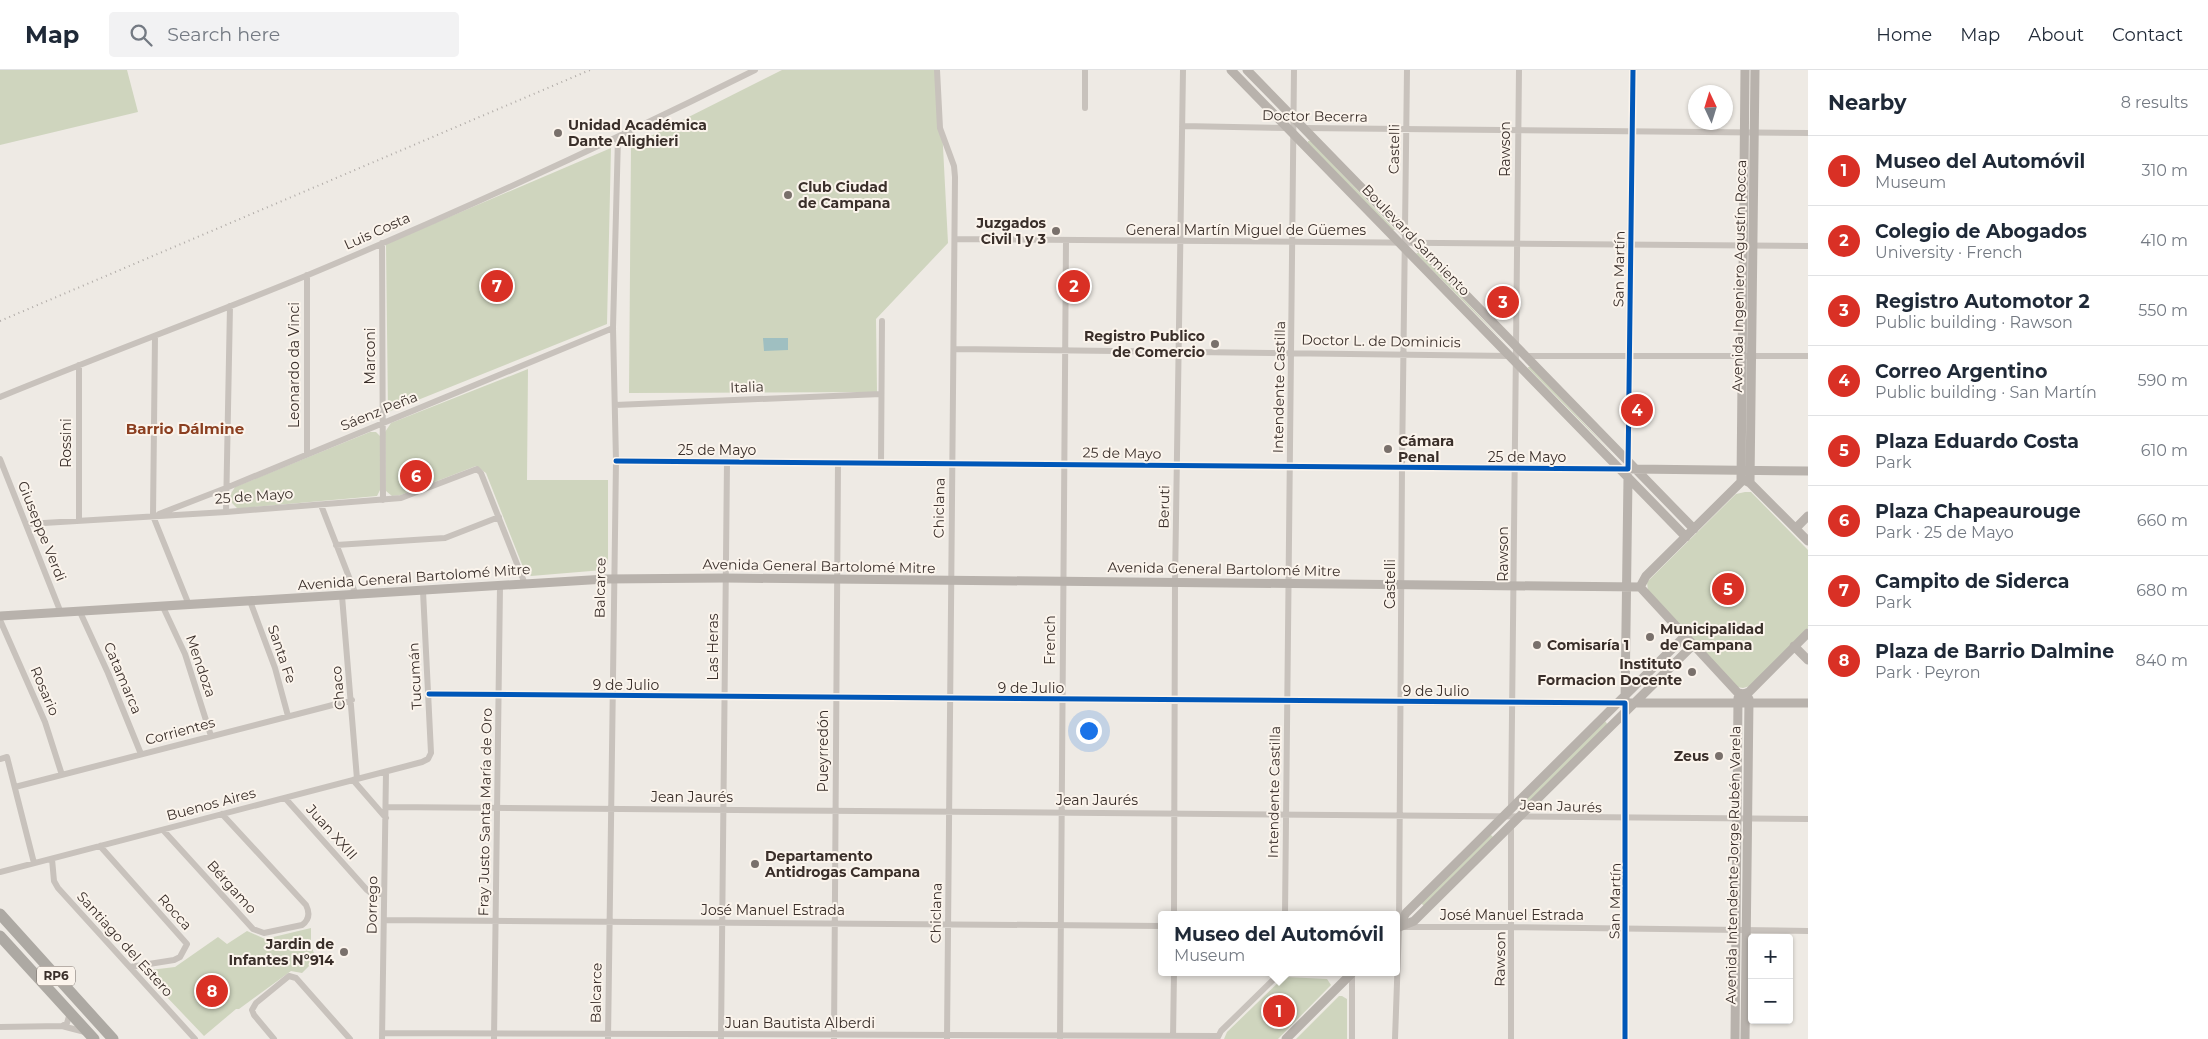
<!DOCTYPE html>
<meta charset="utf-8">
<style>
:root{--surface:#fff;--page:#f2f2f3;--text:#1f2937;--muted:#747a83;--line:#e0e1e3;--accent:#d93025}
body{margin:0;font-family:Montserrat,sans-serif;background:var(--page);color:var(--text)}
.controls{position:absolute;right:15px;bottom:15px;display:grid;overflow:hidden;border-radius:5px;box-shadow:0 1px 4px #0004}
.controls button{width:45px;height:45px;display:grid;place-items:center;padding:0;border:0;border-bottom:1px solid var(--line);background:var(--surface);color:var(--text);font:25px sans-serif}
.compass{position:absolute;left:1688px;top:15px;width:45px;height:45px;border-radius:50%;background:var(--surface);box-shadow:0 1px 4px #0004;rotate:356deg}
.you{position:absolute;left:1088px;top:660px;width:18px;height:18px;margin:-12px;border:4px solid #fff;border-radius:50%;background:#1a73e8;box-shadow:0 0 0 8px #1a73e833}
.badge{display:grid;place-items:center;width:32px;height:32px;border-radius:50%;background:var(--accent);color:#fff;font-size:16px;font-weight:700}
.pin{position:absolute;translate:-50% -50%;border:2px solid #fff;box-shadow:0 1px 5px #0006}
.popup{position:absolute;left:1158px;top:841px;width:242px;height:65px;box-sizing:border-box;display:grid;place-content:center;border-radius:5px;background:var(--surface);filter:drop-shadow(0 1px 4px #0005);font-size:16px;white-space:nowrap;color:var(--muted)}
.popup b{font-size:19px;color:var(--text)}
.popup::after{content:'';position:absolute;left:50%;top:100%;margin-left:-10px;border:10px solid transparent;border-top-color:var(--surface)}
.list{margin:0;padding:0;list-style:none}
h2{display:flex;justify-content:space-between;align-items:center;height:65px;margin:0;padding:0 20px;font-size:21px}
h2 small{font-size:16px;font-weight:400;color:var(--muted)}
.list li{display:grid;grid-template-columns:32px 1fr auto;gap:15px;align-items:center;box-sizing:border-box;height:70px;padding:0 20px;border-top:1px solid var(--line)}
.list b{display:block;font-size:19px;white-space:nowrap}
.list p{margin:0;font-size:16px;white-space:nowrap;color:var(--muted)}
.list em{font-size:16px;font-style:normal;color:var(--muted)}
.icon{flex:none;width:28px;height:28px;fill:none;stroke:currentColor;stroke-width:2;stroke-linecap:round;stroke-linejoin:round}
.map{position:relative;flex:none;width:1808px;height:969px;overflow:hidden}
header{display:flex;align-items:center;gap:30px;box-sizing:border-box;height:70px;padding:0 25px;background:var(--surface);border-bottom:1px solid var(--line)}
header strong{font-size:24px}
nav{display:flex;gap:28px;margin-inline-start:auto;font-size:18px}
.search{width:350px;height:45px;background:var(--page);display:flex;align-items:center;gap:12px;box-sizing:border-box;padding:0 18px;border-radius:5px;color:var(--muted);font-size:19px}
main{display:flex}
aside{flex:1;background:var(--surface)}
.map>svg:first-child{display:block}
</style>
<header>
<strong>Map</strong>
<div class="search"><svg class="icon" aria-label="search" viewBox="0 0 24 24"><circle cx="10" cy="10" r="6"/><path d="M15 15l6 6"/></svg>Search here</div>
<nav><a>Home</a><a>Map</a><a>About</a><a>Contact</a></nav>
</header>
<main>
<div class="map">
<svg width="1808" height="969" viewBox="0 0 1808 969">
<rect width="100%" height="100%" fill="#eeeae4"/>
<path fill="#cfd5be" d="M0 0H127L138 42 0 75Z
M782 0H939L948 173 876 249 877 322 629 323 631 76Z
M1308 71H1311L1395 160H1392L1308 73Z
M611 78 607 254 388 342 386 174Z
M1417 183H1420L1504 272 1416 184Z
M1528 297H1531L1615 386 1528 298Z
M528 299 527 410H608V493L603 500 531 506 523 497 486 403 476 396 401 425 392 426 386 421 385 362 391 353Z
M370 362H376L380 366V420L377 426 244 438H237L232 433 230 425 235 417Z
M1745 422H1751L1808 480V558L1750 616 1743 618 1737 617 1648 522 1647 512 1736 424Z
M1605 651 1608 655 1529 734 1525 730Z
M1490 764 1494 768 1425 837 1421 833Z
M311 858V875L316 889 302 903 291 901 239 939H236L204 966 142 901 175 897 218 867 227 874 247 861 265 869Z
M1286 907 1327 909 1331 915 1278 969H1224L1227 962 1283 908Z
M1339 926H1342L1347 929V969H1296Z"/>
<path fill="#9fbfc1" d="M763 268H788V280L764 281Z"/>
<g fill="none" stroke-linecap="round" stroke-linejoin="round">
<path stroke="#c8c2bc" stroke-width="6" d="M937 0 940 58 954 96 955 107 947 969
M1085 38V0
M1182 56 1288 58
M1303 58 1808 63
M955 169 1808 176
M382 173 383 430
M307 205V384
M155 266 153 446 189 535
M954 279 1510 286
M1525 286H1808
M79 295V451
M0 327C102 285 206 247 308 205 459 142 608 73 755 0
M615 335 881 324
M0 389 61 543
M616 391 1628 399 1633 0
M881 393 882 251
M321 435 356 525
M226 442 230 236
M159 444 226 418 613 258
M27 454 226 442 401 428 477 399 481 403 525 514
M336 475 445 468 499 447
M342 526 357 709
M250 531 275 598 288 646
M163 537 185 584 211 666
M80 542 108 603 141 684
M0 550 45 652 62 705
M429 624 1617 634
M0 689 7 687 34 793
M353 710 386 748
M15 717 352 630
M285 728 367 820 372 824H384
M386 737 1808 749
M1511 739 1519 0
M1511 754V969
M163 760 253 859 264 863 302 855C309 850 310 843 306 835L222 744
M100 776 187 874 180 887 174 890 130 897
M52 789 54 811 58 818 195 969
M0 802 422 692 428 689 431 683 423 521
M1174 845 1175 512 1183 0
M1285 845 1294 0
M384 850 1162 856
M1403 857H1513L1808 861
M1309 902H1352V969
M62 956 85 962
M0 957 62 956 67 953 70 943
M382 963 1217 966
M721 968 727 392
M834 968 838 393
M274 969 254 945 252 940 256 933 289 906 296 908 350 969
M382 969 386 702
M494 969 500 516
M608 969 616 391 613 258 618 67
M1060 969 1066 171
M1173 969 1174 902
M1217 969 1221 961 1279 904 1283 902
M1395 969 1399 857 1402 397 1407 0
M1625 969V640"/>
<path stroke="#b8b2ac" stroke-width="9" d="M1231 0 1686 467
M1247 0 1694 459
M1633 399 1808 401
M1628 407 1625 633H1808
M1746 411 1750 413 1808 471
M1741 412 1745 0
M1741 412 1646 506 1640 517 1738 623 1744 624 1749 622 1808 563
M1750 413 1755 0
M1796 458 1808 446
M0 546 606 509 725 508 1640 517
M1794 576 1808 590
M1399 857 1414 851 1693 575
M1396 860 1406 843 1685 566
M1286 969 1353 902
M1735 969 1738 628
M1745 969 1749 629"/>
<path stroke="#ada9a3" stroke-width="11" d="M0 844 113 969
M0 866 94 969"/>
<path stroke="#b0aba7" stroke-width="2" stroke-dasharray="1 4" stroke-linecap="butt" d="M0 251 590 0"/>
<g stroke="#fbf4ec" stroke-width="8">
<path id="cycleway" d="M616 391 1628 399 1633 0
M429 624 1625 633V969"/>
</g>
<use href="#cycleway" stroke="#0057b8" stroke-width="5"/>
</g>
<g fill="#79706b" stroke="#fbf4ec" stroke-width="2">
<circle cx="558" cy="63" r="5"/>
<circle cx="788" cy="125" r="5"/>
<circle cx="1056" cy="161" r="5"/>
<circle cx="1215" cy="274" r="5"/>
<circle cx="1388" cy="379" r="5"/>
<circle cx="1650" cy="567" r="5"/>
<circle cx="1537" cy="575" r="5"/>
<circle cx="1692" cy="602" r="5"/>
<circle cx="1719" cy="686" r="5"/>
<circle cx="755" cy="794" r="5"/>
<circle cx="344" cy="882" r="5"/>
</g>
<g text-anchor="middle" stroke-width="4" stroke-linejoin="round" paint-order="stroke">
<rect fill="#fbf4ec" stroke="#746a64" stroke-width="1" x="37" y="896.5" width="38" height="19" rx="4"/>
<g font-size="12" font-weight="bold" fill="#3a2f2a">
<text x="56" y="910">RP6</text>
</g>
<g font-size="14" fill="#3a2f2a" stroke="#fbf4ec">
<text transform="translate(1315 46) rotate(1)" y="5">Doctor Becerra</text>
<text transform="translate(1394 79) rotate(-89)" y="5">Castelli</text>
<text transform="translate(1505 79) rotate(-90)" y="5">Rawson</text>
<text x="1246" y="165">General Martín Miguel de Güemes</text>
<text transform="translate(377 161) rotate(-24)" y="5">Luis Costa</text>
<text transform="translate(1416 170) rotate(46)" y="5">Boulevard Sarmiento</text>
<text transform="translate(1619 199) rotate(-89)" y="5">San Martín</text>
<text transform="translate(1739 206) rotate(-89)" y="5">Avenida Ingeniero Agustín Rocca</text>
<text transform="translate(1381 271) rotate(1)" y="5">Doctor L. de Dominicis</text>
<text transform="translate(370 286) rotate(-90)" y="5">Marconi</text>
<text transform="translate(294 295) rotate(-90)" y="5">Leonardo da Vinci</text>
<text transform="translate(747 317) rotate(-2)" y="5">Italia</text>
<text transform="translate(1279 317) rotate(-89)" y="5">Intendente Castilla</text>
<text transform="translate(379 341) rotate(-22)" y="5">Sáenz Peña</text>
<text transform="translate(66 373) rotate(-90)" y="5">Rossini</text>
<text x="717" y="385">25 de Mayo</text>
<text transform="translate(1122 383) rotate(1)" y="5">25 de Mayo</text>
<text x="1527" y="392">25 de Mayo</text>
<text transform="translate(254 426) rotate(-4)" y="5">25 de Mayo</text>
<text transform="translate(1164 437) rotate(-89)" y="5">Beruti</text>
<text transform="translate(939 438) rotate(-89)" y="5">Chiclana</text>
<text transform="translate(42 461) rotate(68)" y="5">Giuseppe Verdi</text>
<text transform="translate(1503 484) rotate(-90)" y="5">Rawson</text>
<text transform="translate(819 496) rotate(1)" y="5">Avenida General Bartolomé Mitre</text>
<text transform="translate(1224 499) rotate(1)" y="5">Avenida General Bartolomé Mitre</text>
<text transform="translate(414 507) rotate(-4)" y="5">Avenida General Bartolomé Mitre</text>
<text transform="translate(1390 514) rotate(-90)" y="5">Castelli</text>
<text transform="translate(600 518) rotate(-89)" y="5">Balcarce</text>
<text transform="translate(1050 570) rotate(-90)" y="5">French</text>
<text transform="translate(713 577) rotate(-90)" y="5">Las Heras</text>
<text transform="translate(282 584) rotate(71)" y="5">Santa Fe</text>
<text transform="translate(201 596) rotate(71)" y="5">Mendoza</text>
<text transform="translate(415 606) rotate(-93)" y="5">Tucumán</text>
<text transform="translate(123 608) rotate(67)" y="5">Catamarca</text>
<text x="626" y="620">9 de Julio</text>
<text transform="translate(338 618) rotate(-95)" y="5">Chaco</text>
<text x="1031" y="623">9 de Julio</text>
<text transform="translate(45 621) rotate(67)" y="5">Rosario</text>
<text x="1436" y="626">9 de Julio</text>
<text transform="translate(180 661) rotate(-15)" y="5">Corrientes</text>
<text transform="translate(823 681) rotate(-90)" y="5">Pueyrredón</text>
<text transform="translate(1274 722) rotate(-89)" y="5">Intendente Castilla</text>
<text x="692" y="732">Jean Jaurés</text>
<text x="1097" y="735">Jean Jaurés</text>
<text transform="translate(211 734) rotate(-15)" y="5">Buenos Aires</text>
<text transform="translate(1561 736) rotate(2)" y="5">Jean Jaurés</text>
<text transform="translate(485 742) rotate(-89)" y="5">Fray Justo Santa María de Oro</text>
<text transform="translate(332 762) rotate(48)" y="5">Juan XXIII</text>
<text transform="translate(1733 795) rotate(-89)" y="5">Avenida Intendente Jorge Rubén Varela</text>
<text transform="translate(232 817) rotate(48)" y="5">Bérgamo</text>
<text transform="translate(1615 831) rotate(-89)" y="5">San Martín</text>
<text transform="translate(372 835) rotate(-89)" y="5">Dorrego</text>
<text x="773" y="845">José Manuel Estrada</text>
<text transform="translate(175 842) rotate(48)" y="5">Rocca</text>
<text transform="translate(936 843) rotate(-89)" y="5">Chiclana</text>
<text x="1512" y="850">José Manuel Estrada</text>
<text transform="translate(125 874) rotate(48)" y="5">Santiago del Estero</text>
<text transform="translate(1500 889) rotate(-89)" y="5">Rawson</text>
<text transform="translate(596 923) rotate(-89)" y="5">Balcarce</text>
<text x="800" y="958">Juan Bautista Alberdi</text>
</g>
<g font-size="14" font-weight="bold" fill="#3a2f2a" stroke="#fbf4ec" text-anchor="start">
<text x="568" y="60">Unidad Académica<tspan x="568" dy="16">Dante Alighieri</tspan></text>
<text x="798" y="122">Club Ciudad<tspan x="798" dy="16">de Campana</tspan></text>
<text x="1046" y="158" text-anchor="end">Juzgados<tspan x="1046" dy="16">Civil 1 y 3</tspan></text>
<text x="1205" y="271" text-anchor="end">Registro Publico<tspan x="1205" dy="16">de Comercio</tspan></text>
<text x="1398" y="376">Cámara<tspan x="1398" dy="16">Penal</tspan></text>
<text x="1660" y="564">Municipalidad<tspan x="1660" dy="16">de Campana</tspan></text>
<text x="1547" y="580">Comisaría 1</text>
<text x="1682" y="599" text-anchor="end">Instituto<tspan x="1682" dy="16">Formacion Docente</tspan></text>
<text x="1709" y="691" text-anchor="end">Zeus</text>
<text x="765" y="791">Departamento<tspan x="765" dy="16">Antidrogas Campana</tspan></text>
<text x="334" y="879" text-anchor="end">Jardin de<tspan x="334" dy="16">Infantes N°914</tspan></text>
</g>
<g font-size="15" font-weight="bold" fill="#8b3f20" stroke="#fbf4ec">
<text x="185" y="364">Barrio Dálmine</text>
</g>
</g>
</svg>
<div class="controls">
<button>+</button>
<button>−</button>
</div>
<svg class="compass" viewBox="-18 -18 36 36"><path d="M0-13l5 13h-10z" fill="#e53935"/><path d="M0 13l5-13h-10z" fill="#747a83"/></svg>
<div class="you"></div>
<div class="pin badge" style="left:1279px;top:941px">1</div>
<div class="popup"><b>Museo del Automóvil</b>Museum</div>
<div class="pin badge" style="left:1074px;top:216px">2</div>
<div class="pin badge" style="left:1503px;top:232px">3</div>
<div class="pin badge" style="left:1637px;top:340px">4</div>
<div class="pin badge" style="left:1728px;top:519px">5</div>
<div class="pin badge" style="left:416px;top:406px">6</div>
<div class="pin badge" style="left:497px;top:216px">7</div>
<div class="pin badge" style="left:212px;top:921px">8</div>
</div>
<aside>
<h2>Nearby<small>8 results</small></h2>
<ul class="list">
<li><span class="badge">1</span><div><b>Museo del Automóvil</b><p>Museum</p></div><em>310 m</em></li>
<li><span class="badge">2</span><div><b>Colegio de Abogados</b><p>University · French</p></div><em>410 m</em></li>
<li><span class="badge">3</span><div><b>Registro Automotor 2</b><p>Public building · Rawson</p></div><em>550 m</em></li>
<li><span class="badge">4</span><div><b>Correo Argentino</b><p>Public building · San Martín</p></div><em>590 m</em></li>
<li><span class="badge">5</span><div><b>Plaza Eduardo Costa</b><p>Park</p></div><em>610 m</em></li>
<li><span class="badge">6</span><div><b>Plaza Chapeaurouge</b><p>Park · 25 de Mayo</p></div><em>660 m</em></li>
<li><span class="badge">7</span><div><b>Campito de Siderca</b><p>Park</p></div><em>680 m</em></li>
<li><span class="badge">8</span><div><b>Plaza de Barrio Dalmine</b><p>Park · Peyron</p></div><em>840 m</em></li>
</ul>
</aside>
</main>
